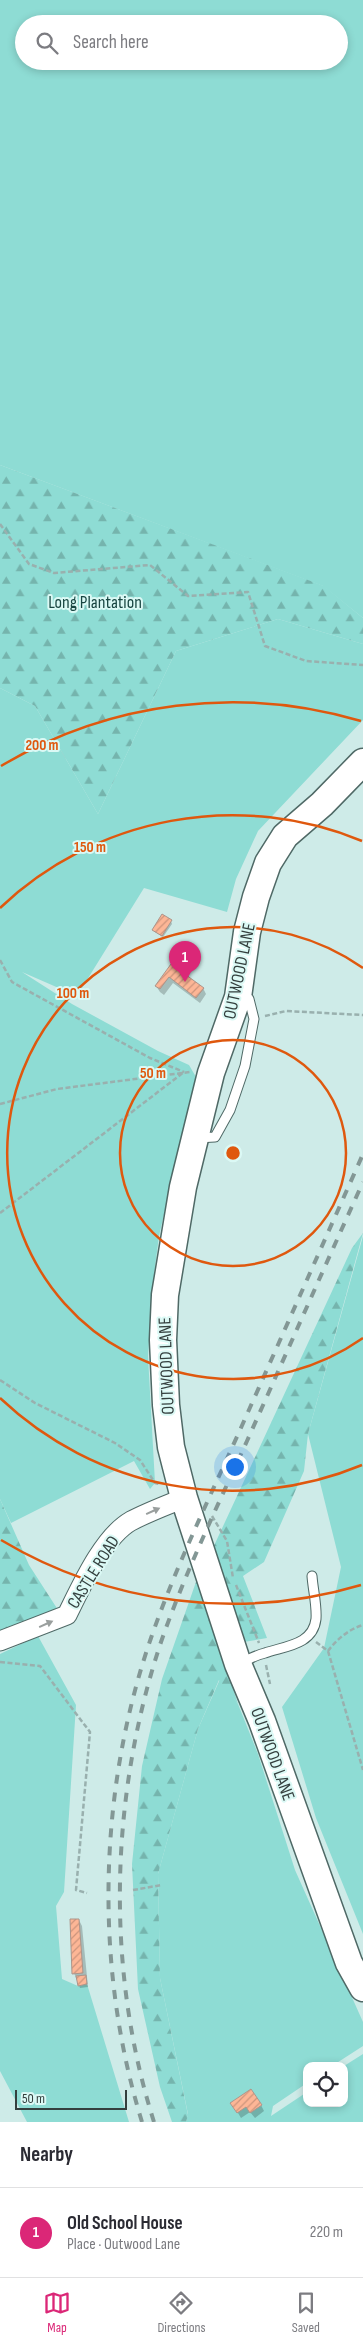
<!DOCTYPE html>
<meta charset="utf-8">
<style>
:root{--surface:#fff;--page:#f7f7f7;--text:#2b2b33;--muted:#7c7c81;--line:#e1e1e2;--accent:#db2777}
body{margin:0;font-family:"Sofia Sans Condensed",sans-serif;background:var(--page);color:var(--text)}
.controls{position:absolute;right:15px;bottom:15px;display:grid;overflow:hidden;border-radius:10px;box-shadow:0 2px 8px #0003}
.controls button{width:45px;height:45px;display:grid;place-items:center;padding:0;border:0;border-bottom:1px solid var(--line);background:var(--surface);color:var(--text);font:25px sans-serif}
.scale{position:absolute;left:15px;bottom:12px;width:112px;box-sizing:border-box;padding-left:5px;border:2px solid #343f3e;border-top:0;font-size:14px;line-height:18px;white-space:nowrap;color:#343f3e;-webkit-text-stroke:4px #dbf9f5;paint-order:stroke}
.you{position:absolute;left:234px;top:1466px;width:18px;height:18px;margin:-12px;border:4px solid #fff;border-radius:50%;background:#1a73e8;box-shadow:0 0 0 8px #1a73e833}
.badge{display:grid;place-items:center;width:32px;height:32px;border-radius:50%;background:var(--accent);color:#fff;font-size:16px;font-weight:700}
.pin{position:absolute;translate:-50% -41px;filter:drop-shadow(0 1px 2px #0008)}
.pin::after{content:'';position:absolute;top:26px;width:18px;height:15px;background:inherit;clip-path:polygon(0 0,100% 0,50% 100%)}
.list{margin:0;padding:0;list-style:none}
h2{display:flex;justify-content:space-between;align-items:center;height:65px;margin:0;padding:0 20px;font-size:21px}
h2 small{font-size:16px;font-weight:400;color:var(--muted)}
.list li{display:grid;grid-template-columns:32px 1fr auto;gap:15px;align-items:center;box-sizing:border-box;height:90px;padding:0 20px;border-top:1px solid var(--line)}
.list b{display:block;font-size:19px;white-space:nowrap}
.list p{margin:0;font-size:16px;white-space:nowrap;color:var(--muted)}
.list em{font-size:16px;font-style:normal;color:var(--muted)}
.icon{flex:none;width:28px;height:28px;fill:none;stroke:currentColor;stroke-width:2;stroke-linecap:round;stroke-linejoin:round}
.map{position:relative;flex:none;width:363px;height:2122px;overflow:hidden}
.search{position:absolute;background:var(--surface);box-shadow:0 2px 8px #0003;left:15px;right:15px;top:15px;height:55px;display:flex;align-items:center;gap:12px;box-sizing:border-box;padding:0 18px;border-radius:28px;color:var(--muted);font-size:19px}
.sheet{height:155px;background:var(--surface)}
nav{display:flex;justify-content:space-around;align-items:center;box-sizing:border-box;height:70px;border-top:1px solid var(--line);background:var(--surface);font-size:14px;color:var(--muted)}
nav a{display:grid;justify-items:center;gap:2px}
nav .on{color:var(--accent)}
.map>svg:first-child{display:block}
</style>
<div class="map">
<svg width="363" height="2122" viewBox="0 0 363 2122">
<defs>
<pattern id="forest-firs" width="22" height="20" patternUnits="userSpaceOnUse" patternTransform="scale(1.25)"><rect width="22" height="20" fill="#8edcd4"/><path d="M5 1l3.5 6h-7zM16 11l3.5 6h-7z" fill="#75b4ad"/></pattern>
<pattern id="building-hatch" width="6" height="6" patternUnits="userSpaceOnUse" patternTransform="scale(1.25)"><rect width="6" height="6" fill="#fdb696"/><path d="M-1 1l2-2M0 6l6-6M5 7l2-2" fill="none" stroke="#ce957c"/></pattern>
</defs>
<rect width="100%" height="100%" fill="#ceebe8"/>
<path fill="#8edcd4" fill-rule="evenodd" d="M0 0H363V618L323 586 0 465ZM24 24H339V61H24Z
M278 619 363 644V720L258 831 236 879 227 912 144 888 77 996 22 972 72 1004 158 1051 189 1065 196 1077 159 1236 154 1275 148 1356 155 1483 150 1489 134 1461 11 1523 0 1499V688L35 706 98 814 176 651Z
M363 1236V1934L316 1818 282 1707 324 1648 341 1567 308 1434Z
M38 1636 76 1705 64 1892 56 1906 62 1979 78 1986 87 1984 129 2122H27L0 2071V1654Z
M220 1679 238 1704 258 1754 295 1870 363 2022V2046L332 2066H307V2083L273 2106 271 2116 307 2092V2103H344V2066L363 2054V2122H186L188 2114 160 1978 158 1874 198 1729ZM251 2089 262 2105 250 2113 246 2107 237 2113 230 2103Z"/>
<path fill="url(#forest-firs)" d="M0 465 324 586 363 618V644L278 619 176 651 98 814 35 706 0 688Z
M363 1233 308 1434 304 1471 264 1562 243 1576 267 1638 244 1642 212 1550 352 1248Z
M0 1499 29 1565 60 1613 0 1637Z
M197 1579 238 1704 219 1680 198 1729 158 1874 160 1978 188 2115 186 2122H172L160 2087 138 1989 132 1864 142 1766 162 1679Z"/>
<path fill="#0003" d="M171 921 172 924 163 937 155 932 154 930Z
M171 965 203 988 206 994 200 1003 173 983 164 995 160 992 156 986Z
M79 1920 82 1926 88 1987 80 1988 74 1973Z
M232 2103 261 2105 264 2111 255 2118 250 2112 241 2118Z"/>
<path fill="url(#building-hatch)" stroke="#ac958b" d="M162 914 172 920 162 936 152 930Z
M171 964 204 988 196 998 169 977 160 989 155 986Z
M70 1919H79L83 1973 72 1974Z
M86 1975 87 1984 78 1986 76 1976Z
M251 2089 262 2105 250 2113 246 2107 237 2113 230 2103Z"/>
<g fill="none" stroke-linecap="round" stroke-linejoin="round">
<g stroke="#4f6966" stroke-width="11">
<path id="lane" d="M197 1138 215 1137 230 1110 245 1066 254 1019 249 999 243 998
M240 1663C248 1660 256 1655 265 1653 285 1646 313 1645 316 1619 317 1605 313 1590 312 1576"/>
</g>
<g stroke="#4f6966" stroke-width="21">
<path id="street" d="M0 1641 67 1615C81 1587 103 1537 131 1521 148 1512 167 1505 184 1498"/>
</g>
<g stroke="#4f6966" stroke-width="29">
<path id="secondary" d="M363 762 322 804 285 836 268 863 256 897 247 932 238 997 211 1073 183 1187 165 1295 163 1340 166 1405 171 1447 184 1498 238 1664 262 1721 349 1963 363 1988"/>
</g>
<path stroke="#99b0ae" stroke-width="2.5" stroke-dasharray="5 2.5" stroke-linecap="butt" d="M0 524 29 564 54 573 150 565 188 596 248 592 265 646 306 661 363 665
M0 960 12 982 150 1058 184 1072
M265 1016 286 1011 363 1015
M0 1104 57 1089 190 1072
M0 1213 184 1072
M0 1380 35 1403 115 1443 140 1460 155 1483 160 1484
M212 1516 227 1541 233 1578
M236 1585 259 1643
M316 1642 328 1651 363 1770
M328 1651C336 1640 349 1629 363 1625
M0 1662 40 1666 90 1732 76 1890 87 1893
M266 1665 270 1684
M133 1890 162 1885"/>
<use href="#lane" stroke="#fff" stroke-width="9"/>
<use href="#street" stroke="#fff" stroke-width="19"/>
<use href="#secondary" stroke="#fff" stroke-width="26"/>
<path stroke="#839795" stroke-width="4" stroke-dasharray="9 9" stroke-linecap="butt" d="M142 2122C94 1967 98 1791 151 1638 176 1566 209 1499 240 1430 281 1338 322 1246 363 1154
M154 2122C105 1968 110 1795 161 1642 185 1573 217 1507 247 1441 286 1354 324 1268 363 1182"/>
</g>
<defs><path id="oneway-solid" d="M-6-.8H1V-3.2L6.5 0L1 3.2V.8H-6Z" transform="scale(1.25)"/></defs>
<g fill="#9a9f9e">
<use href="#oneway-solid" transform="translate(153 1511) rotate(-24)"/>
<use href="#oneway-solid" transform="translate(46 1624) rotate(-24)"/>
</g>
<g fill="none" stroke="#df580e" stroke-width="2.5">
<circle cx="233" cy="1153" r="113"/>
<path d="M363 1338A226 226 0 1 1 363 968"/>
<path d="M362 1465A338 338 0 0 1 0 1398M0 908A338 338 0 0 1 362 841"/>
<path d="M361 1585A451 451 0 0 1 1 1540M1 766A451 451 0 0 1 361 721"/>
</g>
<g text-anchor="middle" stroke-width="4" stroke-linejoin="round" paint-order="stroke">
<g font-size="18" fill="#194642" stroke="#dbf9f5">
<text x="95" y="608">Long Plantation</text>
</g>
<g font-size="18" fill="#343f3e" stroke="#dbf9f5">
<text transform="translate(239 971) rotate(-78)" y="6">OUTWOOD LANE</text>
<text transform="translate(166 1366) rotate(-92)" y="6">OUTWOOD LANE</text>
<text transform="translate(93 1572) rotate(-58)" y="6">CASTLE ROAD</text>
<text transform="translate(273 1754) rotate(70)" y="6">OUTWOOD LANE</text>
</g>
</g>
<circle cx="233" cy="1153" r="8" fill="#df580e" stroke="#dbf9f5" stroke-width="2.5"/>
<g font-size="15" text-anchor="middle" font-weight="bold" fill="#df580e" stroke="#dbf9f5" stroke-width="4" stroke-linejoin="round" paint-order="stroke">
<text x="42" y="750">200 m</text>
<text x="90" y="852">150 m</text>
<text x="73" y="998">100 m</text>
<text x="153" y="1078">50 m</text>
</g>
</svg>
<div class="controls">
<button><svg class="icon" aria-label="locate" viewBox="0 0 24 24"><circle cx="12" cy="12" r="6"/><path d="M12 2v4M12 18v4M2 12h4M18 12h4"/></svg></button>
</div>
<div class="scale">50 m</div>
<div class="you"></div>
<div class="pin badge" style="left:185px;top:982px">1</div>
<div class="search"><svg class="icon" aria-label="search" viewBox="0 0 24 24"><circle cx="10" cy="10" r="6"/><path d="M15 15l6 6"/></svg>Search here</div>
</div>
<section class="sheet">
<h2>Nearby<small></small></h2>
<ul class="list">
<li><span class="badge">1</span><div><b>Old School House</b><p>Place · Outwood Lane</p></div><em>220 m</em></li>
</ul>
</section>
<nav>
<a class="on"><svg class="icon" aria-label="map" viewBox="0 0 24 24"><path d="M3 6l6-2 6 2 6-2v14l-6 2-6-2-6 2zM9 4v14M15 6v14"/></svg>Map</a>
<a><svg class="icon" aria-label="directions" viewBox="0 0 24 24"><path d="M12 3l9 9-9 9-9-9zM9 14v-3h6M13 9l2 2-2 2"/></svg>Directions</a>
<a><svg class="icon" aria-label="saved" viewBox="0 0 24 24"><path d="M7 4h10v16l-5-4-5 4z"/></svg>Saved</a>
</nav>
